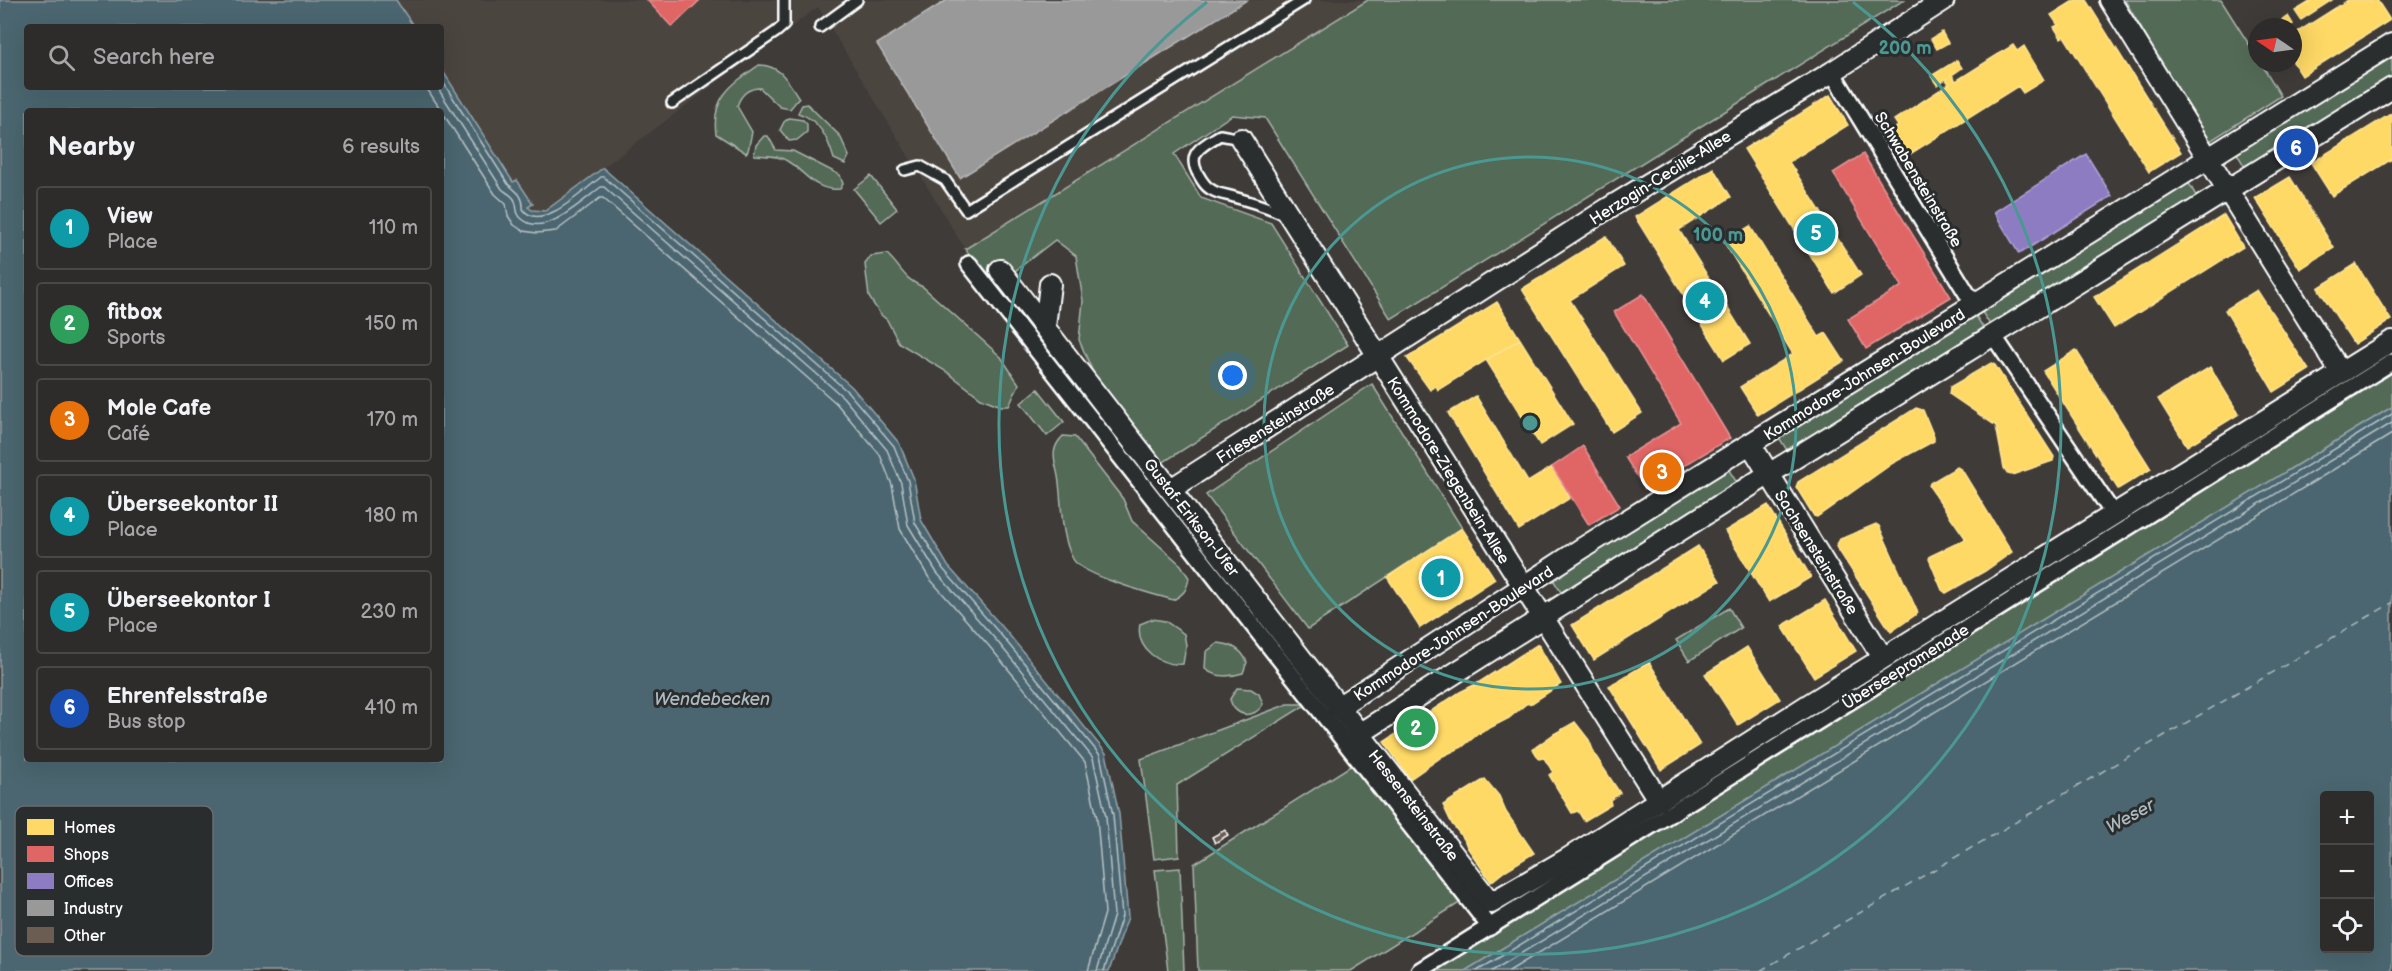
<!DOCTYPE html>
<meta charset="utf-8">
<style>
:root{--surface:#2e2c2b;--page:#3a3837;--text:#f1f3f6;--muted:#a7a7a9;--line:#494847;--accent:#1a73e8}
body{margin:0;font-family:"Balsamiq Sans",sans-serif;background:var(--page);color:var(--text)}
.controls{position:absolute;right:18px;bottom:18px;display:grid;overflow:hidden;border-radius:6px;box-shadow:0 6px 24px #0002}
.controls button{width:54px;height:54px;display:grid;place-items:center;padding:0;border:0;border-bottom:2px solid var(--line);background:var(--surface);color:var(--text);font:30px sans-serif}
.compass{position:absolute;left:2248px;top:18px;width:54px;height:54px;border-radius:50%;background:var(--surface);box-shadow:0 6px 24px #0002;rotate:283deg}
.you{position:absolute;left:1233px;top:376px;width:21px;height:21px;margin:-15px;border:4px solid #fff;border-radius:50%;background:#1a73e8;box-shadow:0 0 0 9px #1a73e833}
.badge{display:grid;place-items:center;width:39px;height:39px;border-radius:50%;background:var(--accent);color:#fff;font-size:20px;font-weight:700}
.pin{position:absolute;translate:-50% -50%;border:3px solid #fff;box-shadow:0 2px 6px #0006}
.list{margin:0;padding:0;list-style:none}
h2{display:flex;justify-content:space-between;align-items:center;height:78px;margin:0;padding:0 24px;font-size:26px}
h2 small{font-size:20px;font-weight:400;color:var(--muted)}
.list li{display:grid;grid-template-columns:39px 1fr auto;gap:18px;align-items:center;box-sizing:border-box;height:84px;margin:0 12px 12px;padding:0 12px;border:2px solid var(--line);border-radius:6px}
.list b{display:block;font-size:22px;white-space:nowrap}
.list p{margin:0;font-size:20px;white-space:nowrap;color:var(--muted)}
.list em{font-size:20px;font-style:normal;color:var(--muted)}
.icon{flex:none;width:33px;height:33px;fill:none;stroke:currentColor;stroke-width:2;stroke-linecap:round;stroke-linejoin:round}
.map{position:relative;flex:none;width:2392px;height:971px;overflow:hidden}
.search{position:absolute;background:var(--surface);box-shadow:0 6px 24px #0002;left:24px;top:24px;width:420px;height:66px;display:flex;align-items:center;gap:15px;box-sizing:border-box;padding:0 21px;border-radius:6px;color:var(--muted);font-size:22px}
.panel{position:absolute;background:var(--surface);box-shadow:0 6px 24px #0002;left:24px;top:108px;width:420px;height:654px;border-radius:6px}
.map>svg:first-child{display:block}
</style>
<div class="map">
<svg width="2392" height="971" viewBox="0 0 2392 971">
<rect width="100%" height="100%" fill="#3e3b39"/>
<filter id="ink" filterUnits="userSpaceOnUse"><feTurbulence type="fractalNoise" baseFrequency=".0167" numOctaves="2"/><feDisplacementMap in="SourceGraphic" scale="12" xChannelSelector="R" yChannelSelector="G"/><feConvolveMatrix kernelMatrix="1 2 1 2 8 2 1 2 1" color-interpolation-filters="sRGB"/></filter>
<g filter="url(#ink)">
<path fill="#4c4541" d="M396 0H1368L965 249 818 7 545 211H532L528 207 533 203 517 180 514 182 441 68V27H414Z"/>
<path fill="#536a57" stroke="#a9b4ab" stroke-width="1.5" d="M1368 0H1904L1391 319 1265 118 1232 115 1174 154 1201 198 1271 223 1348 345 1162 463 1099 386 1079 340 1083 301 1076 256 1055 240 1011 274 1005 267 989 280 965 249Z
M2125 0H2221L2257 57V63H2261L2281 96 2207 143Z
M2392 52V78L2246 169 2235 150Z
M759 65C781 65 788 82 799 98L790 109 780 107 760 88C748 88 741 94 737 106L752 132 748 151 746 153 716 134C711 97 732 84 759 65Z
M807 104 840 136 849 156 845 164 834 159C828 139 820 120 798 113L802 105Z
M789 118 803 120 807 124V132L797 140 789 141 780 130 784 122Z
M764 136H768L776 150 793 151 840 175 843 184 840 189C814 192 805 171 787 161 779 155 764 156 754 155L756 145Z
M871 176 897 209 881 222 854 189Z
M2187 180 2198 199 1992 328 1980 309Z
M887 254C903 269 902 278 923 287L1001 357 1019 384 1009 406H1001L981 398 947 372 899 343 887 320 880 314 869 297 865 264 871 256Z
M1974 313 1986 332 1790 455 1778 436Z
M2392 370V407L1465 971H1433Z
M1372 384 1462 528 1308 629 1206 495Z
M1038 389 1064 422 1047 436 1021 403Z
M1063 436 1075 437 1123 499 1132 521 1181 565 1189 578C1187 590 1184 594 1173 600 1153 594 1082 576 1073 559 1061 536 1062 508 1059 483 1057 463 1047 452 1063 436Z
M1727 467 1739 486 1564 597 1552 578Z
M1729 608 1741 628 1689 661 1676 640Z
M1152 619 1165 621 1184 634 1186 645 1183 664C1161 666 1135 650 1140 624Z
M1218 643C1231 644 1242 650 1247 662L1243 673C1230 677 1216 678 1205 669L1206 652Z
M1237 688 1251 689 1259 694 1263 704C1254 720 1234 717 1230 699Z
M1288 704H1307L1177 785 1179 856 1154 859 1141 759Z
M1352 765 1461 902 1351 971H1198L1194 864Z
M1180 868 1184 971H1168L1155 870Z"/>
<path fill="#4b6670" stroke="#93a3a9" stroke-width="1.5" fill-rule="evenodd" d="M0 0H396L414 27H27V87H441V68L513 182 517 180 533 204 528 207 532 210 545 211 603 168 852 387 899 443 914 479 921 520 948 566 1006 631 1106 753 1119 814 1128 917 1109 971H0ZM27 111H441V759H27Z
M2392 407V971H1465ZM2324 796H2370V948H2324Z"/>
<path fill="#ffd966" stroke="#ffe494" stroke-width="1.5" d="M2075 0H2086L2181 152 2149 172 2064 36 2061 38 2054 27 2058 25 2051 15Z
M2313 0H2332L2301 20 2295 11Z
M2348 0H2377L2390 20 2302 76 2293 62V35Z
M2288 16 2293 24 2289 27H2272Z
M1942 32 1948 43 1937 49 1931 39Z
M2013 45 2017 51 2024 46 2044 80 2023 93 2018 86 1907 156 1891 131 1898 126 1894 120 1949 84 1946 79 1937 85 1931 76 1957 60 1962 68 1952 75 1956 81Z
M1830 95 1848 125 1789 162 1861 275 1834 293 1744 149Z
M2392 113V159L2332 196 2311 163Z
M1713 168 1731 197 1679 230 1750 344 1724 360 1635 217Z
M2290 177 2334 248 2300 269 2255 198Z
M2224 215 2243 247 2114 328 2094 297Z
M1750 226 1819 337 1826 333 1844 361 1758 415 1740 387 1793 354 1724 242Z
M1606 236 1624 266 1570 300 1642 413 1612 432 1522 289Z
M2356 264 2391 320 2354 344 2318 288Z
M2257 290 2309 370 2274 392 2225 310Z
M1497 302 1520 339 1438 390 1436 386 1430 390 1407 358Z
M1520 339 1573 424 1540 445 1486 360Z
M2076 350 2151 469 2118 489 2043 371Z
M1991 363 1995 365 2054 457 2053 461 2012 475 2008 474 2004 468 1996 426 1949 394 1950 387Z
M2210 367 2239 414 2187 446 2158 399Z
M1476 396 1528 482 1552 467 1570 498 1519 530 1448 413Z
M1916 408 1923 410 1934 437V441L1893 463 1817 517 1814 516 1796 487 1798 482Z
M1957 467 1962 470 2012 552 1985 571 1946 593 1942 590 1929 559 1930 556 1966 539 1929 486 1930 483Z
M1768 505 1811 577 1769 602 1725 531Z
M1876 524 1879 526 1918 613 1891 632 1836 546 1840 539Z
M1462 528 1495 579 1420 628 1387 577Z
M1698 546 1720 581 1594 660 1572 625Z
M1825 600 1856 651 1814 677 1782 626Z
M1538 644 1561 684 1532 703 1526 704 1509 718 1478 734 1462 747 1443 756 1410 779 1384 742 1460 692 1478 683Z
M1747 647 1780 699 1738 725 1705 674Z
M1649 662 1700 745 1661 770 1609 686Z
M1575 722 1589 740 1595 755 1620 793 1610 800 1611 805 1584 821 1578 811 1572 813 1549 775 1553 772 1544 758 1539 759 1533 749 1554 734Z
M1485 779 1499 796 1506 812 1534 853 1506 870 1491 882 1467 847 1464 839 1452 824 1443 805Z"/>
<path fill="#e06666" stroke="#e99494" stroke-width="1.5" d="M647 0H700L672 27Z
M1863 154 1951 297 1866 349 1848 319 1902 286 1833 173Z
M1643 294 1730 438 1645 489 1625 457 1681 423 1614 312Z
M1583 446 1620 506 1589 525 1552 467Z"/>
<path fill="#8e7cc3" stroke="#b0a3d5" stroke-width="1.5" d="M2086 154 2112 196 2019 254 1994 212Z"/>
<path fill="#999" stroke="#b8b8b8" stroke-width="1.5" d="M947 0H1247L960 178 877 44Z"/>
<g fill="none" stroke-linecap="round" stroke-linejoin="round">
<path stroke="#b7c2c6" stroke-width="1.5" d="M441 79 508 184C517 192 524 196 523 209 540 234 585 189 601 177H604L848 392 894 446 908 481 915 523 943 569 1001 635 1100 755 1113 815 1122 916 1104 971
M426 87 495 194 506 204 508 216 514 225 523 231 537 233 556 231 600 198H603L836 403 880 455 892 485 900 529 929 578 989 646 1085 762 1097 818 1105 913 1088 971
M437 87 502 189C506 193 513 195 515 201 518 208 515 213 521 218 543 240 583 200 601 187H604L843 397 887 450 901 483 908 525 937 573 996 640 1093 758 1106 817 1114 915 1097 971
M1477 971 2392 414
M1492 971 2392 423
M1509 971 2392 434"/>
<path stroke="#aebabf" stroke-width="1.5" stroke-dasharray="8 6" stroke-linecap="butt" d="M1760 971 2392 603"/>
</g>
<path fill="#6c5d53" stroke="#fff" stroke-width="1.5" d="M1225 830 1228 835 1215 843 1212 837Z"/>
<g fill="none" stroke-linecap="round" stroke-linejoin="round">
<g stroke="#fff" stroke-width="14">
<path id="service" d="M820 27 857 0
M672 103 776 32 784 25V0
M1241 139 1220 135C1204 145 1187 152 1197 172 1201 179 1205 187 1212 190 1218 194 1227 195 1234 197 1251 202 1267 206 1283 214
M905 170 920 166 945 180 966 210 1304 0"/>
</g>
<g stroke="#fff" stroke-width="20">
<path id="pedestrian" d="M1832 72 1974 305
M969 264 1490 927
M1993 335 2114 515
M1419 971 2392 362"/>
</g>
<g stroke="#fff" stroke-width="24">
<path id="minor" d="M2110 0 2341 373
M1241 139 1659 801
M1000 270 1491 903 1567 859 1808 705 2392 341
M1045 327 1050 284
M1751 445 1883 658
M1171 489 1607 209 1832 72 1944 0
M1338 707 1581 549 2392 44
M1359 734 1769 474 2392 88"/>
</g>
<use href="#service" stroke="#2a2d2e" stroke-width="9"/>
<use href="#pedestrian" stroke="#2a2d2e" stroke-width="15"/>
<use href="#minor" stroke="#2a2d2e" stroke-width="20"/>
</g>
</g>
<g fill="none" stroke="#4b9892" stroke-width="3">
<circle cx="1530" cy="423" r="266"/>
<path d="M1853 2A531 531 0 1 1 1207 2"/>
</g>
<g text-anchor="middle" stroke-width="6" stroke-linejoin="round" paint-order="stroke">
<g font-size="16" fill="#fff" stroke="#2a2d2e">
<text transform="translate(1660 177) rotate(-32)" y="6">Herzogin-Cecilie-Allee</text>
<text transform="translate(1919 179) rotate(59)" y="6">Schwabensteinstraße</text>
<text transform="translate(1864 374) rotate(-32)" y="6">Kommodore-Johnsen-Boulevard</text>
<text transform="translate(1275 423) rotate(-32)" y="6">Friesensteinstraße</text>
<text transform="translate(1449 470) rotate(58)" y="6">Kommodore-Ziegenbein-Allee</text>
<text transform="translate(1192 517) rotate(52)" y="6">Gustaf-Erikson-Ufer</text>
<text transform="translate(1817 552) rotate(58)" y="6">Sachsensteinstraße</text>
<text transform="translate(1453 633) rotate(-33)" y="6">Kommodore-Johnsen-Boulevard</text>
<text transform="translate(1905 666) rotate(-32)" y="6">Überseepromenade</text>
<text transform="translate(1414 805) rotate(52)" y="6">Hessensteinstraße</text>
</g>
<g font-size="18" font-style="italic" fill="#aebabf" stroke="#2a2d2e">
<text x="712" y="705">Wendebecken</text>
<text transform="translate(2130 816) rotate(-29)" y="6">Weser</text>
</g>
</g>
<rect x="15" y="806" width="198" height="150" rx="9" fill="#2a2d2e" stroke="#6a6c6d" stroke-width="1.5"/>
<rect x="27" y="819" width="27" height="16" fill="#ffd966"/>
<rect x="27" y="846" width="27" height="16" fill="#e06666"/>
<rect x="27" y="873" width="27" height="16" fill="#8e7cc3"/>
<rect x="27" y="900" width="27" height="16" fill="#999"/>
<rect x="27" y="927" width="27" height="16" fill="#6c5d53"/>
<g font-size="16" fill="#fff">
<text x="64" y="833">Homes</text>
<text x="64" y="860">Shops</text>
<text x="64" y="887">Offices</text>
<text x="64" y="914">Industry</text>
<text x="64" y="941">Other</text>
</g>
<circle cx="1530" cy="423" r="9" fill="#4b9892" stroke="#2a2d2e" stroke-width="3"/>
<g font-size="18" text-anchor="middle" font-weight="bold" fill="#4b9892" stroke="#2a2d2e" stroke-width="6" stroke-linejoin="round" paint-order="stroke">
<text x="1905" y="54">200 m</text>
<text x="1718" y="241">100 m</text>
</g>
</svg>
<div class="controls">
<button>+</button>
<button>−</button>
<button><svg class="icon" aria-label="locate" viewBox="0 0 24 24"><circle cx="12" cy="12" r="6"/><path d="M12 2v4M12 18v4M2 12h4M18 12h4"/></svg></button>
</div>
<svg class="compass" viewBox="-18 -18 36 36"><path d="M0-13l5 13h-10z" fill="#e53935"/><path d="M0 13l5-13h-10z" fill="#a7a7a9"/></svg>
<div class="you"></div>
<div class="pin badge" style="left:1441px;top:578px;background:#0f9aa8">1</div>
<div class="pin badge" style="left:1416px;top:728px;background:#2e9e5b">2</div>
<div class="pin badge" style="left:1662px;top:472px;background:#e8710a">3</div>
<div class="pin badge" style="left:1705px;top:301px;background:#0f9aa8">4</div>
<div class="pin badge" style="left:1816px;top:233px;background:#0f9aa8">5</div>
<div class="pin badge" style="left:2296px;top:148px;background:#1a4fb4">6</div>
<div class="search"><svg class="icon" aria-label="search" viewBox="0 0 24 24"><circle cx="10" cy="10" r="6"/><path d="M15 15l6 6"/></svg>Search here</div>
<section class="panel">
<h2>Nearby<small>6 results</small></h2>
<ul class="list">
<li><span class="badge" style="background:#0f9aa8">1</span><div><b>View</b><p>Place</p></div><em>110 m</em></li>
<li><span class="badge" style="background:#2e9e5b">2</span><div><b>fitbox</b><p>Sports</p></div><em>150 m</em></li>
<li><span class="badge" style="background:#e8710a">3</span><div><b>Mole Cafe</b><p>Café</p></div><em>170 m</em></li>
<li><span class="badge" style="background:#0f9aa8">4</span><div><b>Überseekontor II</b><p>Place</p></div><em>180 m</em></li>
<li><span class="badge" style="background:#0f9aa8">5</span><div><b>Überseekontor I</b><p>Place</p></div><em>230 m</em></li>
<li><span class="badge" style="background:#1a4fb4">6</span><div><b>Ehrenfelsstraße</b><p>Bus stop</p></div><em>410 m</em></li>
</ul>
</section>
</div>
